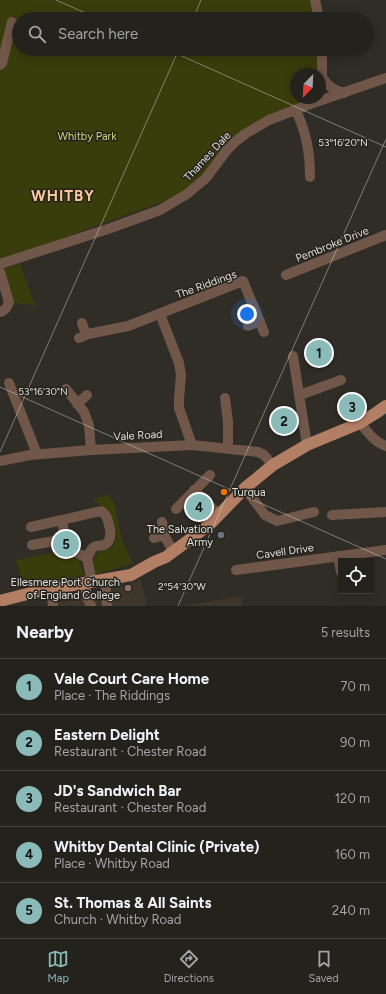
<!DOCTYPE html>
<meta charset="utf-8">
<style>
:root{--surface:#24221d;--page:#2c2a26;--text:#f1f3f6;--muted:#a3a4a4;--line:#413f3b;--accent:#8bbbb9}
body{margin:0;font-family:Figtree,sans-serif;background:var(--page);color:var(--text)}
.controls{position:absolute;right:12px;bottom:12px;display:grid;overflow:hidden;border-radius:0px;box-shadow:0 2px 10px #0003}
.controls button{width:36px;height:36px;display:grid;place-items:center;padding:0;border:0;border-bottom:1px solid var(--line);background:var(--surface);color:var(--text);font:20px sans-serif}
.compass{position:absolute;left:290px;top:68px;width:36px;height:36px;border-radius:50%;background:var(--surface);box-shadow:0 2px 10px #0003;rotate:204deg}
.you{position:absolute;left:247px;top:314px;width:14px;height:14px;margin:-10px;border:3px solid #fff;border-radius:50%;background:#1a73e8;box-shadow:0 0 0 6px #1a73e833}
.badge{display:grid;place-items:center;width:26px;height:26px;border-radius:50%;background:var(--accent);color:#111;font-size:13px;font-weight:700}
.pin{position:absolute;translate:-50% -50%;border:2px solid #fff;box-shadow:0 1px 4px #0006}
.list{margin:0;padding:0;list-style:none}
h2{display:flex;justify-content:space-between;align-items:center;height:52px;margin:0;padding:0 16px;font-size:17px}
h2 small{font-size:13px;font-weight:400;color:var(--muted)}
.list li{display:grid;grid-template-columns:26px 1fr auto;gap:12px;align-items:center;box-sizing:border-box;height:56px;padding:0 16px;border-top:1px solid var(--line)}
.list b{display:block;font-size:15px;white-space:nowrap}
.list p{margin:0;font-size:13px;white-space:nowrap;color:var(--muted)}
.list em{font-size:13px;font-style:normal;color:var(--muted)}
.icon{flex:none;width:22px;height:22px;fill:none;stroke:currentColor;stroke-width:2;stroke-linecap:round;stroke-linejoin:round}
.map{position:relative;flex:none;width:386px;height:606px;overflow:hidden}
.search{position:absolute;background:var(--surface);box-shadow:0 2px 10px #0003;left:12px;right:12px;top:12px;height:44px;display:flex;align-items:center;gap:10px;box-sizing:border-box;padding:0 14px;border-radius:22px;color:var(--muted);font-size:15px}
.sheet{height:332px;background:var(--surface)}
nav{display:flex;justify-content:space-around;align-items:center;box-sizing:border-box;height:56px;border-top:1px solid var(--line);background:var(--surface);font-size:11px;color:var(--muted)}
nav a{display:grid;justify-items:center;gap:2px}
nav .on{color:var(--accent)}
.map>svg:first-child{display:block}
</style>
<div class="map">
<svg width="386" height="606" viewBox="0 0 386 606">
<rect width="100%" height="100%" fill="#302d27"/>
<path fill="#3d362a" d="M141 580 147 606H44L85 596Z
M241 596 242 606H183Z"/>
<path fill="#393d0b" d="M0 0H310L314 19H19V49H317V74H296V98H312L279 112 179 195 140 210 0 261Z
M20 263 35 306 12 302 3 272 6 268Z
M109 495 115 505 122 540 133 564 95 574 91 558 99 552 112 547 117 538 110 514 103 507 92 499Z
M61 551 79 560 85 576 23 585 16 560Z"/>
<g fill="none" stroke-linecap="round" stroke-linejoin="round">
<path stroke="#71574a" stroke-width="10" d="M315 0 319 19
M0 65 2 63 12 22
M322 77C329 87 332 89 344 93
M320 86 322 77V49
M296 110C306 133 310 151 310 177
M0 264 108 229 160 210 187 194 206 178 227 150 235 142 245 134 269 120 313 103 386 78
M0 272 9 302C7 307 6 310 0 312
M286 275 386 235
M160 314 179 363 181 375 179 399V408L192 445
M82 323 86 335
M248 326 260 321
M79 338 88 334 128 326 243 281 264 332
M293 356 307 445
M9 383 37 454
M66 389 84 412 89 425 91 450
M300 395 341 380
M225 398 228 422V449
M77 404 87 395
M360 423C368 432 374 442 386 446
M0 461 30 455 91 450 192 445 258 452 264 455 273 465
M245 488 265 515 277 521 314 512
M194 490 219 515
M176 509 210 475
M332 515 386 512
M162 522 164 535 173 551
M31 527 62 520
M154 538 164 535
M32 545 65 539
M338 556 341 572
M87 558 68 548 65 539 62 520 101 511C106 514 108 519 109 525 111 532 112 541 104 545 101 546 97 545 94 547 91 549 89 554 87 558L92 582
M236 570 386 550
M105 580 107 606
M85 583 87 597 91 606
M51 589 53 606"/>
<path stroke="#b37f64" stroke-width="12" d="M0 601 39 591 131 575 154 562 166 557 209 525 245 488 273 465 307 445 360 423 376 413 386 406"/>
</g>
<path fill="none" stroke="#e0deda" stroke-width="1" stroke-opacity="0.45" d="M56 0 99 19M193 19 201 0M166 49 386 147M0 387 386 559M0 452 179 49M178 606 386 139"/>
<circle fill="#e8710a" stroke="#26231d" stroke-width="1.5" cx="224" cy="492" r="4"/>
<circle fill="#6b7280" stroke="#26231d" stroke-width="1.5" cx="221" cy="535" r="4"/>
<circle fill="#8d6e63" stroke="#26231d" stroke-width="1.5" cx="128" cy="588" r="4"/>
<g text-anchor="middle" stroke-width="3" stroke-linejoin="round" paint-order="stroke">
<g font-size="11" fill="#cad475" stroke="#26231d">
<text x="87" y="140">Whitby Park</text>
</g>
<g font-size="11" fill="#e0deda" stroke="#26231d">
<text transform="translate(207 156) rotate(-47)" y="4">Thames Dale</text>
<text transform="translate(332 244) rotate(-22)" y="4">Pembroke Drive</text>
<text transform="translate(206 284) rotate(-20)" y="4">The Riddings</text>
<text transform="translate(138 435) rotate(-3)" y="4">Vale Road</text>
<text transform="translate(285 551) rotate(-8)" y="4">Cavell Drive</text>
</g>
<g font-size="11" fill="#e0deda" stroke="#26231d" text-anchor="end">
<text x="232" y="496" text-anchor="start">Turqua</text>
<text x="213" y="533">The Salvation<tspan x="213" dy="13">Army</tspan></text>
<text x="120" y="586">Ellesmere Port Church<tspan x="120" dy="13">of England College</tspan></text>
</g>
<g font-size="15" font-weight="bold" letter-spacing="1" fill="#f9c79c" stroke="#26231d">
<text x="63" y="201">WHITBY</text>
</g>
</g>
<g font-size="10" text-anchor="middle" fill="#e0deda" stroke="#26231d" stroke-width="3" stroke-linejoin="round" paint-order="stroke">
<text x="343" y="146">53°16'20"N</text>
<text x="43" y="395">53°16'30"N</text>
<text x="182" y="590">2°54'30"W</text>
</g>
</svg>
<div class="controls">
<button><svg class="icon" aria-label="locate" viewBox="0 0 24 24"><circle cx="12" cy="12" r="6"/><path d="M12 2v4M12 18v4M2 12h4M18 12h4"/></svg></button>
</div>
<svg class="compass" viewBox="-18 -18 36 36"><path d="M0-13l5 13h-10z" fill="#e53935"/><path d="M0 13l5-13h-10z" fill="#a3a4a4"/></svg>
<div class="you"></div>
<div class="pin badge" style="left:319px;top:353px">1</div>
<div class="pin badge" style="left:284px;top:421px">2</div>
<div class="pin badge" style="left:352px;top:407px">3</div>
<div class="pin badge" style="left:199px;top:507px">4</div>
<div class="pin badge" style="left:66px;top:544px">5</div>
<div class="search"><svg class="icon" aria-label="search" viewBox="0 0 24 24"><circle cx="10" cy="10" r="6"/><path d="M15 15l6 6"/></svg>Search here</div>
</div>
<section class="sheet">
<h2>Nearby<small>5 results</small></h2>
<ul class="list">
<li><span class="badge">1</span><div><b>Vale Court Care Home</b><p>Place · The Riddings</p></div><em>70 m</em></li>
<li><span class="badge">2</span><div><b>Eastern Delight</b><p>Restaurant · Chester Road</p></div><em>90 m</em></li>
<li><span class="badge">3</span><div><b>JD's Sandwich Bar</b><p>Restaurant · Chester Road</p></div><em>120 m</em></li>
<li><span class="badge">4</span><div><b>Whitby Dental Clinic (Private)</b><p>Place · Whitby Road</p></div><em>160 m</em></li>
<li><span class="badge">5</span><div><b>St. Thomas &amp; All Saints</b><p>Church · Whitby Road</p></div><em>240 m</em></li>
</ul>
</section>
<nav>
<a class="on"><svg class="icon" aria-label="map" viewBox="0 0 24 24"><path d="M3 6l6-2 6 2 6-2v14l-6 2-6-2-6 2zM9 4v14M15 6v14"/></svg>Map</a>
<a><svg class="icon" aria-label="directions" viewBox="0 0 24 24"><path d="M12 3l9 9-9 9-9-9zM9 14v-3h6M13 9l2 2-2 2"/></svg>Directions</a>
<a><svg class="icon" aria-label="saved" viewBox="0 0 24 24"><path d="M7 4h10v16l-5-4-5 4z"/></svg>Saved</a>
</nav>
